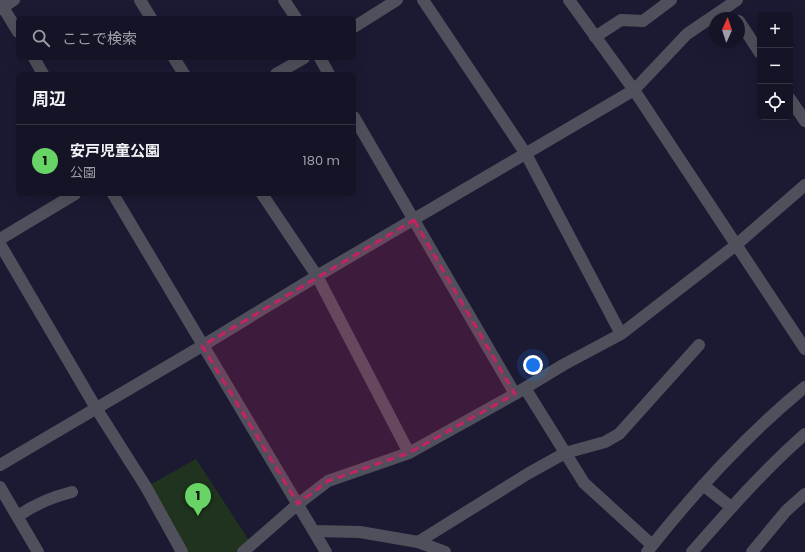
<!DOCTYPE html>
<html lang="ja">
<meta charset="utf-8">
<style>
:root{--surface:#151426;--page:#1e1d2e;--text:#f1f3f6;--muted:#9d9ea7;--line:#343343;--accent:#68d465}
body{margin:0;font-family:Poppins,"Noto Sans JP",sans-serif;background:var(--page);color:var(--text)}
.controls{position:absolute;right:12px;top:12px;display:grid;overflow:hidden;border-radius:6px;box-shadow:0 4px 16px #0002}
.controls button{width:36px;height:36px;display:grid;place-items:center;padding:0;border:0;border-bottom:1px solid var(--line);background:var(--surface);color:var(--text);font:20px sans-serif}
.compass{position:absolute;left:709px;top:12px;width:36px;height:36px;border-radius:50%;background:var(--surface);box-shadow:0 4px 16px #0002;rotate:3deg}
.you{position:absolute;left:533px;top:365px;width:14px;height:14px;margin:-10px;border:3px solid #fff;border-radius:50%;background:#1a73e8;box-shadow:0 0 0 6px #1a73e833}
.badge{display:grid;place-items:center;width:26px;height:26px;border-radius:50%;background:var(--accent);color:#111;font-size:13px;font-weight:700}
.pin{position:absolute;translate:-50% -33px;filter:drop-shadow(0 1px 2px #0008)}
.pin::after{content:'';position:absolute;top:21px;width:14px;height:12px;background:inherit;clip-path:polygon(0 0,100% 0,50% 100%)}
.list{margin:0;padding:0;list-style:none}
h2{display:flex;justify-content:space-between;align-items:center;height:52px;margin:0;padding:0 16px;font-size:17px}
h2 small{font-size:13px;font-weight:400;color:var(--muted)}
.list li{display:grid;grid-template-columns:26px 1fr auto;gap:12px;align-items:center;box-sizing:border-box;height:72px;padding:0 16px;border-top:1px solid var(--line)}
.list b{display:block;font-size:15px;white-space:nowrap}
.list p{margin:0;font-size:13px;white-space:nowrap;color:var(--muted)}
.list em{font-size:13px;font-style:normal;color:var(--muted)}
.icon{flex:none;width:22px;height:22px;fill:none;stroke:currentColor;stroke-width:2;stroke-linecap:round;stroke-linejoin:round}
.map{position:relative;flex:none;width:805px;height:552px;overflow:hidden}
.search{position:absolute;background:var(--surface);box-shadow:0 4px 16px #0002;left:16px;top:16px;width:340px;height:44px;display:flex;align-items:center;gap:10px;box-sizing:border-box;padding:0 14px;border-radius:6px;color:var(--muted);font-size:15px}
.panel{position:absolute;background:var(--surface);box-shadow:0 4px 16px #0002;left:16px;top:72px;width:340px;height:124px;border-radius:6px}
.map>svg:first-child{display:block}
</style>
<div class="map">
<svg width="805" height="552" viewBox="0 0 805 552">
<rect width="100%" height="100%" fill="#1c1a33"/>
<path fill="#1f331e" d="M196 459 252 545 243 552H182L146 487Z"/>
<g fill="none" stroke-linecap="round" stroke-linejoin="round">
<path stroke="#50505c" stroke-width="12" d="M140 0 151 18
M284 0 296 18
M423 0 526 154 621 334
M569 0 634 90 805 349
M0 2 18 32
M0 9 14 0
M739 21 760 53
M354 27 397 0
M595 37 621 20 643 21 671 0
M34 58 43 74
M174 58 184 74
M320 58 329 74
M276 74 304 58
M790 99 805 121
M354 117 515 394
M113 194 326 552
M262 194 317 276 409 453
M0 239 75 194
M0 244 96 408 146 487 182 552
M525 388 584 483 652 545
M0 465 202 346 317 276 634 90 687 34 737 0
M703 485 731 507
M0 487 38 552
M18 516C35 504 52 497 72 492
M314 531 360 532 418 542 445 552
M418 542 529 473 565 453 605 442 619 434 699 345
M243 552 298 504 328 481 409 453 515 394 563 365 621 334 736 245 805 185
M647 552C695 491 745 436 805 387
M692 552C728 511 764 470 805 434
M752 552 786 511 805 494"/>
</g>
<path fill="#c42263" fill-opacity="0.2" stroke="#c42263" stroke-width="3" stroke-dasharray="8 5" stroke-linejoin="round" d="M414 220 515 394 409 453 328 481 298 504 202 346Z"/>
</svg>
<div class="controls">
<button>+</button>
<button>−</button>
<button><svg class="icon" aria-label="locate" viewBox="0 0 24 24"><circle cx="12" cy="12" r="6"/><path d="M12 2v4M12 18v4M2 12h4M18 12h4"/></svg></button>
</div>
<svg class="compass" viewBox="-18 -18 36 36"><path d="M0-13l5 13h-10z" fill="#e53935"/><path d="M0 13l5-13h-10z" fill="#9d9ea7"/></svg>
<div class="you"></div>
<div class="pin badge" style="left:198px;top:516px">1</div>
<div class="search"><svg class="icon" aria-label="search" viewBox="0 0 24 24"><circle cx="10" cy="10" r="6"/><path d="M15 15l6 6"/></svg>ここで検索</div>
<section class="panel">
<h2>周辺<small></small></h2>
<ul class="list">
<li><span class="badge">1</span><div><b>安戸児童公園</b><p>公園</p></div><em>180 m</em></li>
</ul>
</section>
</div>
